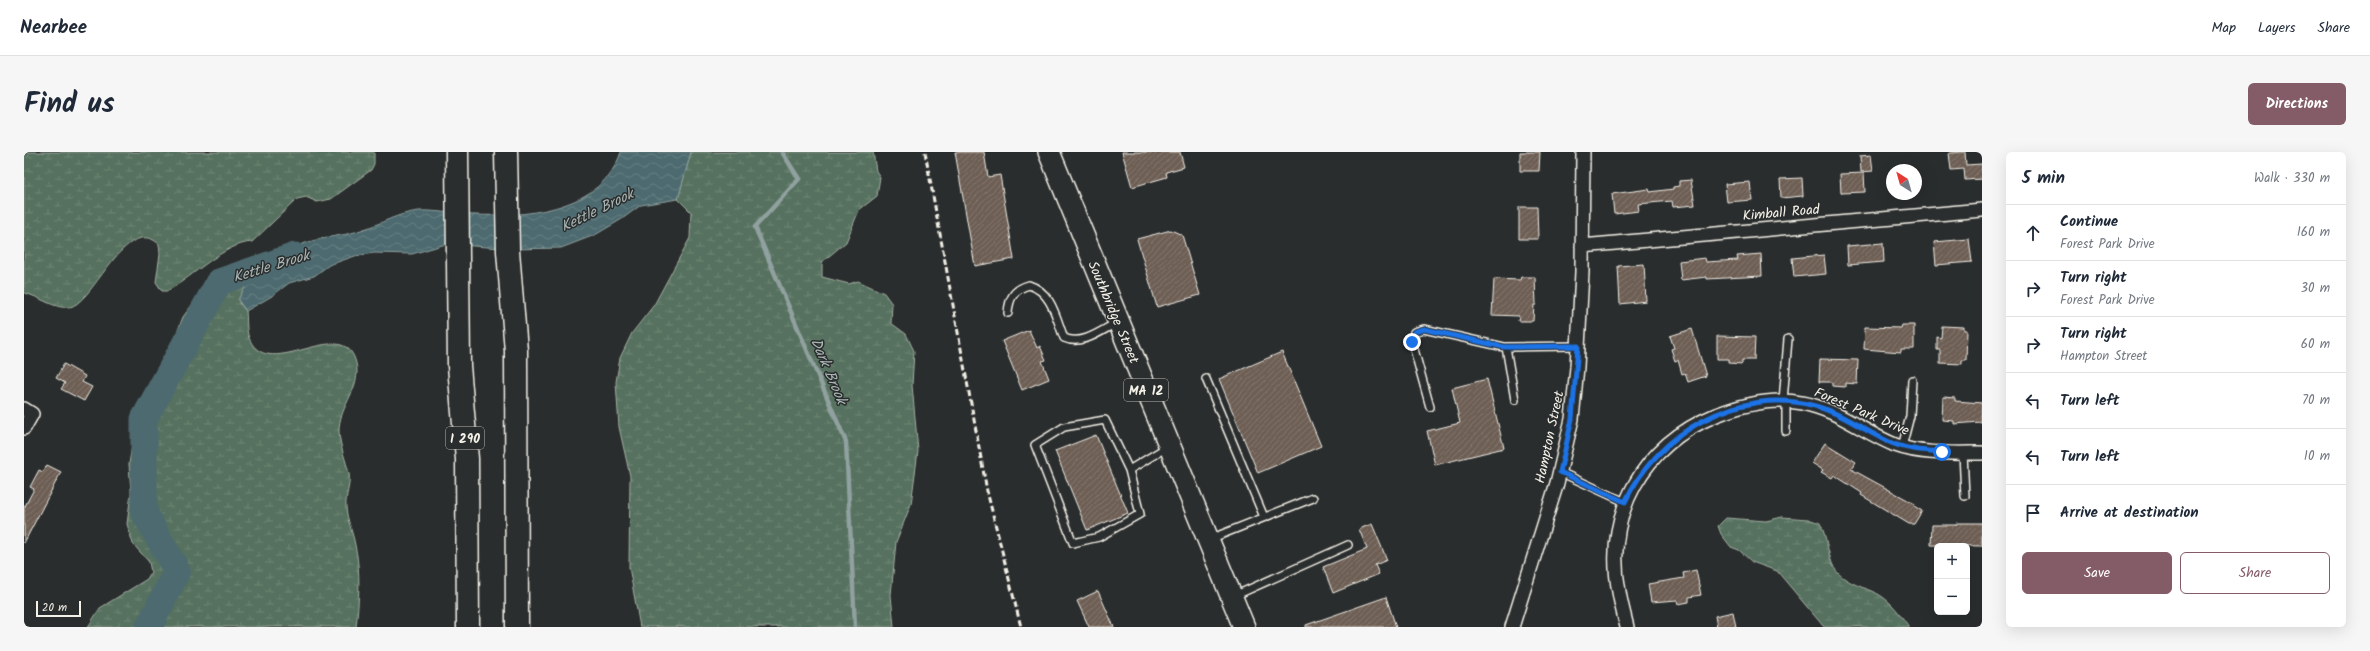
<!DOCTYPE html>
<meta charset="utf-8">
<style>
:root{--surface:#fff;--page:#f6f6f7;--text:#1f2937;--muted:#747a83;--line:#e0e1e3;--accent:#845c67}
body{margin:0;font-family:Kalam,sans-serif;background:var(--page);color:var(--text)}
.controls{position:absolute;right:12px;bottom:12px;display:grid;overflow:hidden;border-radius:6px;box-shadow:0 4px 16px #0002}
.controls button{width:36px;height:36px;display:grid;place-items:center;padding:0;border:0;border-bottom:1px solid var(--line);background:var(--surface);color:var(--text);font:20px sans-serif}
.compass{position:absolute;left:1862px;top:12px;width:36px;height:36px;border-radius:50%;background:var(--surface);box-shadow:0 4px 16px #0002;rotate:323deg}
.scale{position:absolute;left:12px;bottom:10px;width:45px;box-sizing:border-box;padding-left:4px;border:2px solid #f4f1e8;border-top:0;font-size:11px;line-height:14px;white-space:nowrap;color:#f4f1e8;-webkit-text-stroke:3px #2a2d2e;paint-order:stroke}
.stop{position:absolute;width:12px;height:12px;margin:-9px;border:3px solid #1a73e8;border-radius:50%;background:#fff}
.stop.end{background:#1a73e8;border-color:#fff;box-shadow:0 1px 4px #0008}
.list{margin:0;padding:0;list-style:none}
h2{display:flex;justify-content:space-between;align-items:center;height:52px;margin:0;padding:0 16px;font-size:17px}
h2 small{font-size:13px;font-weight:400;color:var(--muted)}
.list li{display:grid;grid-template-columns:26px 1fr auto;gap:12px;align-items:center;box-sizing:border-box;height:56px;padding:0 16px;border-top:1px solid var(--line)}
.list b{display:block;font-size:15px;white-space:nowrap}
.list p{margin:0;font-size:13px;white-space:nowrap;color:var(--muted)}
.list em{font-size:13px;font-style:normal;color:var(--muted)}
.actions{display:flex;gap:8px;padding:12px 16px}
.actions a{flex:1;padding:9px 0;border:1px solid var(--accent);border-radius:6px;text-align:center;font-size:14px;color:var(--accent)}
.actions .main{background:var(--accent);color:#fff}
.icon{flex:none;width:22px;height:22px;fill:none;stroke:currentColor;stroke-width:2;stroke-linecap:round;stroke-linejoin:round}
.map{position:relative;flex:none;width:1958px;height:475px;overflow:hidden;border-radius:6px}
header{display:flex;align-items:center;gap:24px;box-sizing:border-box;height:56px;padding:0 20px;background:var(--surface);border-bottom:1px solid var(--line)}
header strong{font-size:19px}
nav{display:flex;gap:22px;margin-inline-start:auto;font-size:14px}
.intro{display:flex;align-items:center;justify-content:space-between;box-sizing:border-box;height:96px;padding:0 24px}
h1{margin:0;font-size:28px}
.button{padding:10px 18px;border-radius:6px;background:var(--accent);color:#fff;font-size:14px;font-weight:700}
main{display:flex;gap:24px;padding:0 24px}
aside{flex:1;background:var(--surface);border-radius:6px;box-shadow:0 4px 16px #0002}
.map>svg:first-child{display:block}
</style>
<header>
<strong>Nearbee</strong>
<nav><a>Map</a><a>Layers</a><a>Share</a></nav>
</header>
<div class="intro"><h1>Find us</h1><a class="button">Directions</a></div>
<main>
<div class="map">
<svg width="1958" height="475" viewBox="0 0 1958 475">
<defs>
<pattern id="wetland-marsh" width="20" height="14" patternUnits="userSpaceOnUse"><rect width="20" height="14" fill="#56715f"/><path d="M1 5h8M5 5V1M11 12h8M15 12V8" fill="none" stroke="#6f8676"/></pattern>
<pattern id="water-waves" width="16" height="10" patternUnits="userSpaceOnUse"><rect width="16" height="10" fill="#4d6b6f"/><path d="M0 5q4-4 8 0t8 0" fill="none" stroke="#678184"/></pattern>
<pattern id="building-hatch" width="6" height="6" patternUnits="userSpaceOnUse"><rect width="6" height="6" fill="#6e5e55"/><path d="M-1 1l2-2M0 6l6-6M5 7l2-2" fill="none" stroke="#83766d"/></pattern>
</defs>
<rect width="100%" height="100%" fill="#2a2d2e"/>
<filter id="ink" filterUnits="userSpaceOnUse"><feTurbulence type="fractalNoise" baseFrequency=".025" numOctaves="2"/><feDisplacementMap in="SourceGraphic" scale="8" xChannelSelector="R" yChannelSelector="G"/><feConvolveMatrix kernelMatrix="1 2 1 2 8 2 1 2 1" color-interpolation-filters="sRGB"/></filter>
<g filter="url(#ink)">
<path fill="url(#wetland-marsh)" stroke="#a5b1a4" d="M0 0H350V12L347 18 307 47 293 50 282 45 273 47 228 90C199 92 169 125 143 139H138L132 130 136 102 135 92C102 62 70 150 46 155 31 158 15 144 0 141Z
M667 0H849L852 19 856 25 853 44 835 58 822 90 798 110V125L825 132 834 129 860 141 868 152 867 171 882 182 890 199 888 233 894 299 887 352 872 390 867 443 870 475H616L605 415 606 324 595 275 592 230 596 206 608 181 630 153 666 86 667 60 654 47Z
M207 116 214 117 229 125 218 140 215 151 222 159C223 166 222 176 224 183 240 234 313 165 330 205 342 233 314 253 315 280 316 295 322 308 325 322 327 332 321 344 322 355 323 368 329 381 331 393 337 419 335 449 332 475H64L76 456 123 427 127 420 125 410 109 392 103 372 107 341 105 312 111 274 120 243 147 196 159 165 184 131 195 121Z
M1758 365 1784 367 1796 371C1804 386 1804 410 1813 420 1824 432 1840 435 1854 442 1868 450 1876 462 1885 475H1800L1753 419 1728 410 1715 398 1707 395 1697 382 1694 374 1702 366 1742 369Z"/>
<path fill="url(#water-waves)" stroke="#90a19f" d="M597 0H667L654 47 617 53 598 67 571 83 537 96 490 97 422 92 388 102 350 101 331 104 305 113 290 124 265 131 248 144 222 159 214 148C218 139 233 116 240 111 255 100 278 91 296 87 309 84 324 83 337 78 357 72 374 61 395 59 413 58 433 63 452 63 504 65 578 58 597 0Z"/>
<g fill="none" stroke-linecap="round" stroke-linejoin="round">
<path stroke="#90a19f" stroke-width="4.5" d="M758 0 775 27 731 75 822 290 831 475"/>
<path stroke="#4d6b6f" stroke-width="27" d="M125 475 153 419 120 360V267L195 130 271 104"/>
</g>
<path fill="url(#building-hatch)" stroke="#f4f1e8" d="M931 0H960L964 25 976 23 990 107 951 114Z
M1098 0H1156L1160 15 1142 20 1143 25 1108 35Z
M1496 0H1516L1515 19H1496Z
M1941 0 1942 13 1958 12V27L1941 28 1940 17 1927 18 1925 1Z
M1847 3 1849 19 1837 20 1836 4Z
M1840 21 1841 40 1817 41 1816 22Z
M1778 26 1779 44 1757 46 1756 27Z
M1667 28 1671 53 1649 55 1648 49 1614 52 1615 59 1590 62 1588 42 1625 37 1626 40 1649 37V35L1655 34V29Z
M1726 30 1728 48 1703 50 1701 32Z
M1495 55H1513L1514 87H1495Z
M1147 78 1158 83 1176 143 1133 155 1113 87Z
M1945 87 1948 110 1912 113 1910 90Z
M1859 91 1860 110 1824 113 1823 94Z
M1737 102 1738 124 1683 127V125L1657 128 1655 109 1681 106 1682 110 1714 108 1713 104Z
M1800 103 1802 122 1770 125 1768 106Z
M1620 112 1622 149 1596 152 1594 114Z
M1497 125H1511L1512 153H1510L1509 169H1494L1495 164 1468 163 1470 127 1496 128Z
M1878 173H1890V197H1877V200L1840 197 1841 175 1877 176Z
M1918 174 1940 175V178H1943L1942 208H1938V212L1916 211V198H1913V185L1917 186Z
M1668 177 1682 224 1664 230 1661 221 1658 222 1654 208 1651 209 1647 197 1650 196 1646 184Z
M1005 178 1013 196 1016 194 1022 208 1018 209 1025 227 998 238 978 189Z
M1693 184 1731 185 1730 208H1718V212L1705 211V207H1693Z
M1258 200 1297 294 1234 321 1195 227Z
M1796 207 1834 208 1833 232 1821 231V235L1808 234V230H1795Z
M40 212 61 224 58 230 68 235 60 249 37 237 41 231 32 226Z
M1463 227 1480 296 1411 313 1403 279 1436 271 1428 236Z
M1919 245 1931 246V249L1958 251 1957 270 1930 272V269L1918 268Z
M1072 283 1104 361 1063 378 1031 299Z
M1801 291 1832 310 1827 317 1891 352 1890 354 1898 359 1890 372H1885L1837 343 1838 341 1810 323 1808 326 1797 320 1799 318 1788 311Z
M23 313 37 320 0 391V356L10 337 6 335 15 318 19 320Z
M1933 371H1958V394L1907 393 1908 373H1932Z
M1348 372 1363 408 1351 413 1355 422 1309 441 1299 415 1343 397 1335 377Z
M1672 418 1677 443 1665 445V450L1654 452 1653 448 1627 450 1624 432 1660 426 1659 421Z
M1074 439 1090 475H1065L1053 449Z
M1362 445 1372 475H1282V473Z
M1709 460 1712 475H1693L1691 464Z"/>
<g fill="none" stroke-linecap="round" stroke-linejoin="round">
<g stroke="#f4f1e8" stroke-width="10">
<path id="service" d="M984 161C985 146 990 137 1005 133 1028 140 1032 166 1040 186 1058 194 1077 179 1092 171
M1482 195 1491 248
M1182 227 1240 365
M1759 249 1764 187
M1406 255 1388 190 1390 180 1400 177 1480 195 1555 194
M1762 279V249
M1878 295 1886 264 1888 228
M1939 301 1941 344
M1105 318 1116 362 1075 385 1049 391 1011 293 1040 275 1081 268 1105 318 1143 295
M1536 320 1601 350
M1186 387 1289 346
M1210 444 1324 393"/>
</g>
<g stroke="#f4f1e8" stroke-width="16">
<path id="minor" d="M1558 94 1958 58
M0 257 8 262 0 276
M1488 475 1533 331 1548 267 1553 215 1558 120 1559 0
M1603 475C1600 463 1597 452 1595 440 1580 361 1619 293 1692 263 1720 252 1749 245 1778 251 1812 257 1839 280 1871 293 1898 303 1930 301 1958 301"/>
</g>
<g stroke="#f4f1e8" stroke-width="24">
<path id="primary" d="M1025 0 1220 475"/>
</g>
<g stroke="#f4f1e8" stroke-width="25">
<path id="motorway" d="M433 0 435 214 443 307 444 475
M482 0 484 99 492 199 493 475"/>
</g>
<use href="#service" stroke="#2a2d2e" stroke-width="7"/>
<use href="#minor" stroke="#2a2d2e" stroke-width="13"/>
<use href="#primary" stroke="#2a2d2e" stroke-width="21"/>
<use href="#motorway" stroke="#2a2d2e" stroke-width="22"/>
<path stroke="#f4f1e8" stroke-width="3" stroke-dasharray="6 3" stroke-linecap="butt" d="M901 0 963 339 997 475"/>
</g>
</g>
<g fill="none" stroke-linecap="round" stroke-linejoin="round" filter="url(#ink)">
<path stroke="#1a73e8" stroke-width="5" d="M1388 190 1390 180 1400 177 1480 195 1554 194 1548 267 1536 320 1601 350C1633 281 1715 233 1791 254 1820 262 1843 281 1870 292 1886 298 1902 299 1918 300"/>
</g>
<g text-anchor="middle" stroke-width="3" stroke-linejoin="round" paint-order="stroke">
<g fill="#2a2d2e" stroke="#b7b6b0" stroke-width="1">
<rect x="1100" y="227" width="44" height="22" rx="3"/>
<rect x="422" y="275" width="38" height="22" rx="3"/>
</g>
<g font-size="13" font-weight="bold" fill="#f4f1e8">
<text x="1122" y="243">MA 12</text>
<text x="441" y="291">I 290</text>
</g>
<g font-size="14" fill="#f4f1e8" stroke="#2a2d2e">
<text transform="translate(1757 60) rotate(-5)" y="5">Kimball Road</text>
<text transform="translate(1090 160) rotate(67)" y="5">Southbridge Street</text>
<text transform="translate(1838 259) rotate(23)" y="5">Forest Park Drive</text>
<text transform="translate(1525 285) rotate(-78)" y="5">Hampton Street</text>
</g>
<g font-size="15" font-style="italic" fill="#a9b5b2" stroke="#2a2d2e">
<text transform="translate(573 58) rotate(-26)" y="5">Kettle Brook</text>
<text transform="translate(247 114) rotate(-17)" y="5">Kettle Brook</text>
<text transform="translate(805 219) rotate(67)" y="5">Dark Brook</text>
</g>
</g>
</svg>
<div class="controls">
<button>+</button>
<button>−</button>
</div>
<svg class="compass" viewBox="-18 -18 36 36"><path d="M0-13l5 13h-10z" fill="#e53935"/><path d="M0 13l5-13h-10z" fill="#747a83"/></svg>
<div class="scale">20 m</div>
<div class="stop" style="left:1918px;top:300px"></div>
<div class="stop end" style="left:1388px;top:190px"></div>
</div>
<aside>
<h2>5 min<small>Walk · 330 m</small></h2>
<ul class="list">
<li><svg class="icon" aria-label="ahead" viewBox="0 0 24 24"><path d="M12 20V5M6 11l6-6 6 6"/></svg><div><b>Continue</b><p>Forest Park Drive</p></div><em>160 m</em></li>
<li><svg class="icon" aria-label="right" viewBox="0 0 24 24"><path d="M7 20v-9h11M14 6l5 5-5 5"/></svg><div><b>Turn right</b><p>Forest Park Drive</p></div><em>30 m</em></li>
<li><svg class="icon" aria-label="right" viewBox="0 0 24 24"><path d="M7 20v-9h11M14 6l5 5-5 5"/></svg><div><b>Turn right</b><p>Hampton Street</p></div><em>60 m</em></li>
<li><svg class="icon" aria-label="left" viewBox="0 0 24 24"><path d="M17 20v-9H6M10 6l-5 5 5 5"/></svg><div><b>Turn left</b></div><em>70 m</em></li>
<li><svg class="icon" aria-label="left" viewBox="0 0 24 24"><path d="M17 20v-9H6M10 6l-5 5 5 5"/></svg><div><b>Turn left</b></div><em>10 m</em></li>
<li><svg class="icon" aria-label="arrive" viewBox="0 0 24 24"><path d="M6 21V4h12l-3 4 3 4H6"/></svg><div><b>Arrive at destination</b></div></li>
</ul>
<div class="actions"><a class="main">Save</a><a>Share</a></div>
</aside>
</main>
